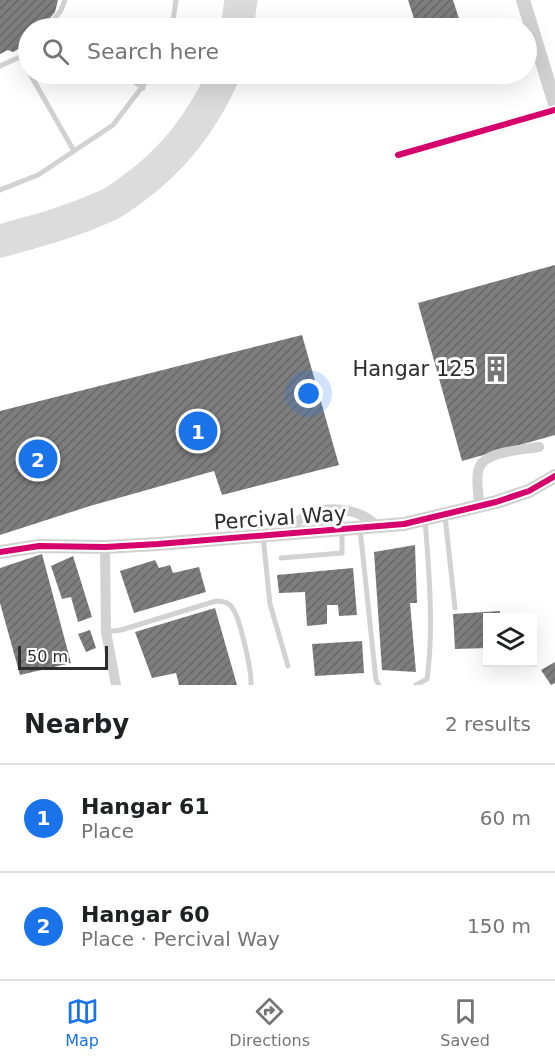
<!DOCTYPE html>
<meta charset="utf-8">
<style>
:root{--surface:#fff;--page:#f2f2f2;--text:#202124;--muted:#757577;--line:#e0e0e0;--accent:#1a73e8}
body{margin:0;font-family:"DejaVu Sans",sans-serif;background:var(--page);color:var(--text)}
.controls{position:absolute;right:18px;bottom:18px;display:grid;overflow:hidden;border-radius:0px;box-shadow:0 6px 24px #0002}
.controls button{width:54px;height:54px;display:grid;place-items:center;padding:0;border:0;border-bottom:2px solid var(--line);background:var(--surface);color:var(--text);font:30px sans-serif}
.scale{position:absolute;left:18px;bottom:15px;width:90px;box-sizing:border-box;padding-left:6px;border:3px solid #2d2d2d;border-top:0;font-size:16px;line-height:21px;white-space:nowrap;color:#2d2d2d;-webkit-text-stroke:4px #fff;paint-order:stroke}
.you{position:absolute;left:309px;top:394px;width:21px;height:21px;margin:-15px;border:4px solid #fff;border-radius:50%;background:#1a73e8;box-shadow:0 0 0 9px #1a73e833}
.badge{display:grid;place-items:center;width:39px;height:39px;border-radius:50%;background:var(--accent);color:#fff;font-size:20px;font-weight:700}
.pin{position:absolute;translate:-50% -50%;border:3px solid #fff;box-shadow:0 2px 6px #0006}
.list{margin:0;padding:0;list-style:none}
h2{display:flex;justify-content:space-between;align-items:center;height:78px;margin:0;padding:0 24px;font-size:26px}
h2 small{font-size:20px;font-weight:400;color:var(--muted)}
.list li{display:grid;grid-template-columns:39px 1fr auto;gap:18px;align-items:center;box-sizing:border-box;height:108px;padding:0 24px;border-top:2px solid var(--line)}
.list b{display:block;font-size:22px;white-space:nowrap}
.list p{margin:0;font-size:20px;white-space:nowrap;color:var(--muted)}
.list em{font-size:20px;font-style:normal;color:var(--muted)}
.icon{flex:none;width:33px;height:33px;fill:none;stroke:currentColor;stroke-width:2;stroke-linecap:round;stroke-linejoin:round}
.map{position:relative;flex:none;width:555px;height:685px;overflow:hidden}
.search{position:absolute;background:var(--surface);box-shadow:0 6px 24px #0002;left:18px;right:18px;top:18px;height:66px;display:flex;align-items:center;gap:15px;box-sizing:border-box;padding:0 21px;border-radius:33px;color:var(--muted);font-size:22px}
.sheet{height:294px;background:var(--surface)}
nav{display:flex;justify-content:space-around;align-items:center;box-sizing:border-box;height:84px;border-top:2px solid var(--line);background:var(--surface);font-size:16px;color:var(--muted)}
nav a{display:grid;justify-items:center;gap:3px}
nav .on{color:var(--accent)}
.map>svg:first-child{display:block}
</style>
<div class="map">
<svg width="555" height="685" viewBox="0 0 555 685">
<defs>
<pattern id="building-hatch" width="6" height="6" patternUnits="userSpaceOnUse" patternTransform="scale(1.5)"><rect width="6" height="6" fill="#7e7e7e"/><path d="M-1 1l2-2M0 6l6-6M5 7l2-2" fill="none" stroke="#686868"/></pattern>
</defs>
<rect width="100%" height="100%" fill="#fff"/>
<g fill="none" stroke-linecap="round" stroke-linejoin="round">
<path stroke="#dcdcdc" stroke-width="33" d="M237 28 241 0
M0 241C37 231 74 221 108 205 117 201 124 195 131 190 174 160 203 121 224 74"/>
</g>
<path fill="url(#building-hatch)" d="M0 0H58L55 12 42 28H28V44L13 52 8 50 0 54Z
M408 0H453L462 28H417Z
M555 265V435L462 461 418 303Z
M302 335 339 465 222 495 214 471 90 506 0 535V411Z
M415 545 417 603H410L416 672 382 670 374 552Z
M42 554 71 663 20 675 0 603V568Z
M73 556 92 617 78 622 71 597 62 599 51 566Z
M155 560 159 568 170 565 173 573 199 567 206 592 134 613 120 571Z
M353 568 357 615 339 616 338 605H327V624L307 626 305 592 279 593 277 575Z
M215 608 237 685H179L176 673 152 678 135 632Z
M500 611V618H488V648L455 649 453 614Z
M90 630 96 648 86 652 78 634Z
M362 641 364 673 315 676 312 644Z
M555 662V683L551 685 541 670Z"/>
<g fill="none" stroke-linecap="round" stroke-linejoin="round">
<path stroke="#d2d2d2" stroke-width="5" d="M53 22 62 28
M48 28 61 10 65 0
M172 28 176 0
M20 57 28 71
M0 66 20 57 28 50
M30 74 74 151
M123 74 143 88
M0 190 38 175 113 125 152 74
M445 516 455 608
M360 529 376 680 379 685
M263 536 270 604 288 666
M281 558 342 553V530
M106 632 121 630 216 601C223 601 229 602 233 609 240 619 252 671 251 685
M416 685 427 679C434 632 429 568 425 520"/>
<path stroke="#d2d2d2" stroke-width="10" d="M398 155 555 110
M479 505C479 494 475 478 479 468 485 451 523 450 539 447
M290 534 292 525C298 521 305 516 312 513 334 505 362 510 378 527
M105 547 106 632 116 685"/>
<path stroke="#d2d2d2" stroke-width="14" d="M523 0 555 104
M0 552 39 546 105 547 158 544 404 524 496 502 529 491 555 476"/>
<g stroke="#fff" stroke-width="10">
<path id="cycleway" d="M398 155 555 110
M0 552 39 546 105 547 158 544 404 524 496 502 529 491 555 476"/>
</g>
<use href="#cycleway" stroke="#d6006c" stroke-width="6"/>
</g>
<defs>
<g id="building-bare" transform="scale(2.07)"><path d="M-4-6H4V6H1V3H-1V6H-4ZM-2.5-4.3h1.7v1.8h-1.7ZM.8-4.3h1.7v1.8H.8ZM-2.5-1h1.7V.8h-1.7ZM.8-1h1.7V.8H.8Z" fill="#767676" stroke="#fff" stroke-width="2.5" paint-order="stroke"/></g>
</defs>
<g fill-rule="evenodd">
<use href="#building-bare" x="496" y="369"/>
</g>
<g text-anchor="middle" stroke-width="6" stroke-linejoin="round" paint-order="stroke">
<g font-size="21" fill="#2d2d2d" stroke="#fff" text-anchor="end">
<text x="476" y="376">Hangar 125</text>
</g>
<g font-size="21" fill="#2d2d2d" stroke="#fff">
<text transform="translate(280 518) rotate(-4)" y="7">Percival Way</text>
</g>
</g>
</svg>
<div class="controls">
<button><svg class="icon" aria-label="layers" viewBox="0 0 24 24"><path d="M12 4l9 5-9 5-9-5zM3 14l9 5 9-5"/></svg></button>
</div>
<div class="scale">50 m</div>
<div class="you"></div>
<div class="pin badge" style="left:198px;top:431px">1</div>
<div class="pin badge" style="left:38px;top:459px">2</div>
<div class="search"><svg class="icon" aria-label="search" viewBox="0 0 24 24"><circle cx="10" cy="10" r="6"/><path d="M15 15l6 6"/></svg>Search here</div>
</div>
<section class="sheet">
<h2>Nearby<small>2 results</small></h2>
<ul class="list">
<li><span class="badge">1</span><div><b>Hangar 61</b><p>Place</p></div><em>60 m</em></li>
<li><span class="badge">2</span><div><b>Hangar 60</b><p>Place · Percival Way</p></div><em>150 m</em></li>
</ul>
</section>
<nav>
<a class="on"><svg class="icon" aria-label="map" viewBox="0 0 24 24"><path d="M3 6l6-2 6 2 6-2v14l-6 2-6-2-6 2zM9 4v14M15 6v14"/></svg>Map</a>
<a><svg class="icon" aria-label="directions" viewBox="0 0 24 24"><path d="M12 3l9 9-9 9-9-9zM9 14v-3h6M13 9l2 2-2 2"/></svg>Directions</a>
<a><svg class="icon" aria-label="saved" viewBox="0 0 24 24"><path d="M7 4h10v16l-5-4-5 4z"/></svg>Saved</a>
</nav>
